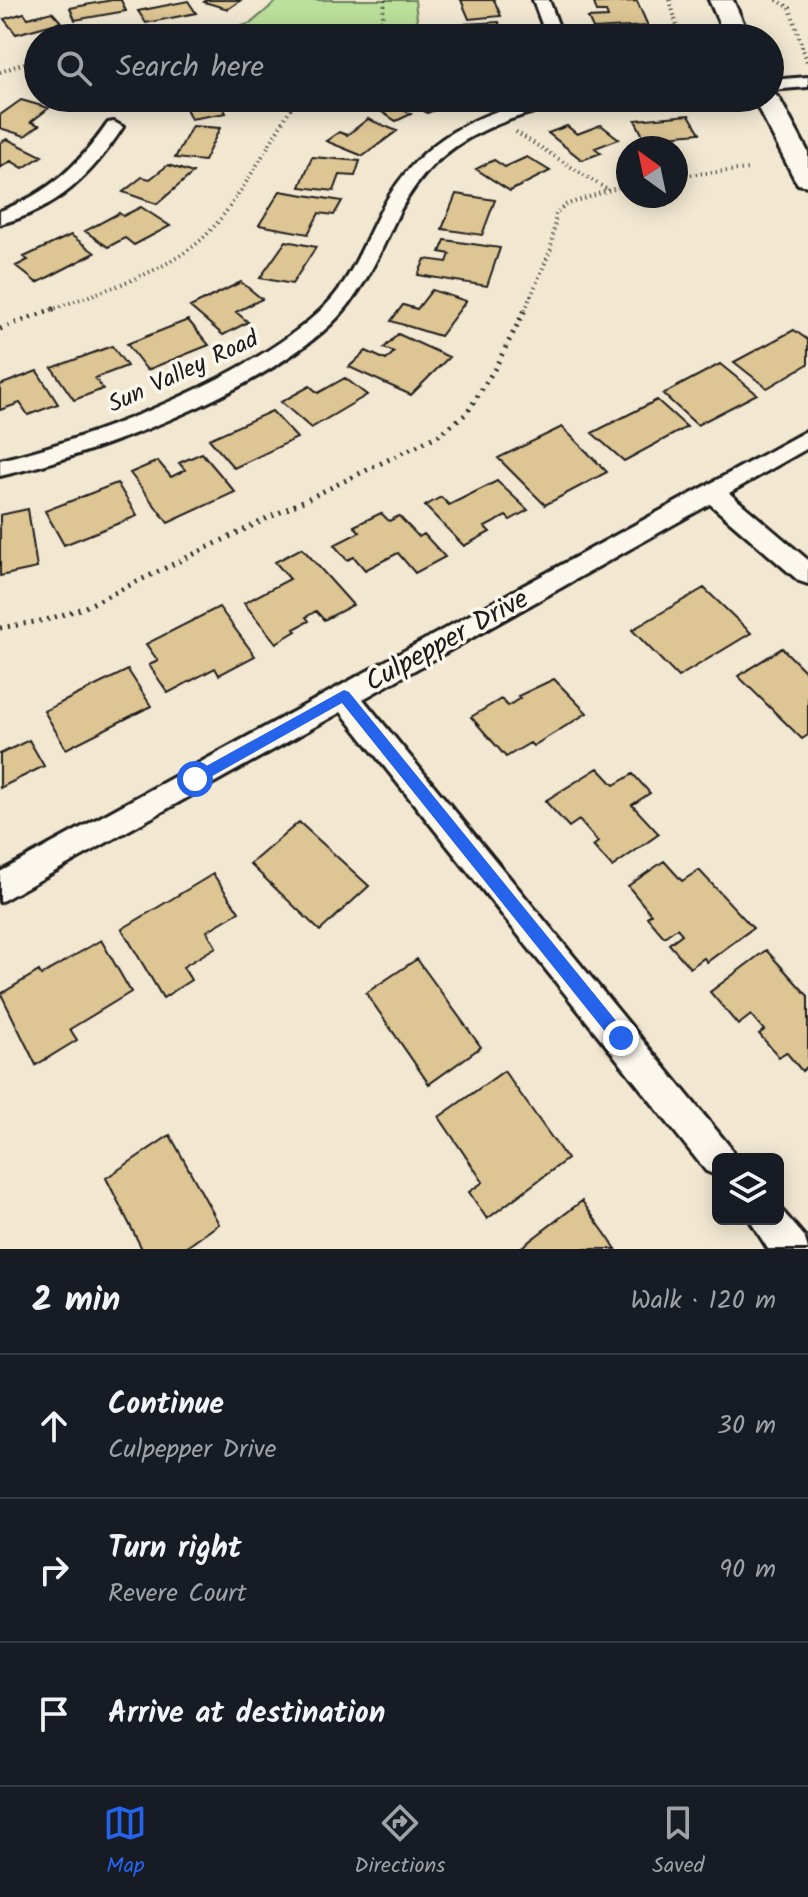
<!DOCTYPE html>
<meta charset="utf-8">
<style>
:root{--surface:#171b24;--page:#242831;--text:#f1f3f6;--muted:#9ea1a6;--line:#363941;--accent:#2563eb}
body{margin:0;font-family:Kalam,sans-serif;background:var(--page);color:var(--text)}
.controls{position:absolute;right:24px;bottom:24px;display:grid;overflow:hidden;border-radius:12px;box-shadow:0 4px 20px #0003}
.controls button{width:72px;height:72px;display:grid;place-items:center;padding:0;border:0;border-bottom:2px solid var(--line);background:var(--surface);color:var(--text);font:40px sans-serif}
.compass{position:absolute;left:616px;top:136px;width:72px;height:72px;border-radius:50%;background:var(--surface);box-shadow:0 4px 20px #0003;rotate:327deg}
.stop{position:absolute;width:24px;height:24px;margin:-18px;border:6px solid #2563eb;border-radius:50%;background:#fff}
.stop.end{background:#2563eb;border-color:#fff;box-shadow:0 2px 8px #0008}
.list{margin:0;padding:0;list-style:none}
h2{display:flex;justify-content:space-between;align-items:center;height:104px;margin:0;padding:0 32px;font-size:34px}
h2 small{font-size:26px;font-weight:400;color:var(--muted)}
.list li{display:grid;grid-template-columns:52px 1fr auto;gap:24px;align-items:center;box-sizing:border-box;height:144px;padding:0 32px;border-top:2px solid var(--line)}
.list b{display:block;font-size:30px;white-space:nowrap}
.list p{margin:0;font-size:26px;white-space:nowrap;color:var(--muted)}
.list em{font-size:26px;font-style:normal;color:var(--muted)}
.icon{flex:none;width:44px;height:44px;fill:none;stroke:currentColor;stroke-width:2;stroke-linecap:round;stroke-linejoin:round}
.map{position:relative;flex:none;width:808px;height:1249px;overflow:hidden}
.search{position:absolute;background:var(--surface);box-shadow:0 4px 20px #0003;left:24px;right:24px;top:24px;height:88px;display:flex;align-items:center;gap:20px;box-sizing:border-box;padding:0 28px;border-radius:44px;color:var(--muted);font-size:30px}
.sheet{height:536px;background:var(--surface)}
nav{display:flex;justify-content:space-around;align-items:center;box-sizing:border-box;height:112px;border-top:2px solid var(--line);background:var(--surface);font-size:22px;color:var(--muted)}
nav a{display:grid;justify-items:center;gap:4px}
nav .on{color:var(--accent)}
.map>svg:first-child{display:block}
</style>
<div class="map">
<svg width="808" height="1249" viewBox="0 0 808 1249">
<rect width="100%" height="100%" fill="#f2e8d2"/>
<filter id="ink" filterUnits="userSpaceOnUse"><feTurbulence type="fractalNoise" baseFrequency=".0125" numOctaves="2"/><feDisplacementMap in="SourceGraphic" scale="16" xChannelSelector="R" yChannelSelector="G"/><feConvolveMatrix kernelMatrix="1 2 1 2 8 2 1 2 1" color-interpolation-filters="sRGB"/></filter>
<g filter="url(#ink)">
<path fill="#bbe09b" stroke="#6c7e5c" stroke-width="2" d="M278 0H415L419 38H206L251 23Z"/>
<path fill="#ddc594" stroke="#1c1c1c" stroke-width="2" d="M112 0H121L126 11 75 20 70 8Z
M206 0H241L228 9 204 2Z
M461 0H494L501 16 469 19Z
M188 1 196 13 146 23 138 11Z
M637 1 648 26 593 29 588 18 608 17 606 12H597L594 3Z
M52 12 61 22 16 34 4 19 24 13 28 18Z
M499 22 502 38H468L465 24Z
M181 98H218L226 113 191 119Z
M368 98H432L444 106 427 113 415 105 404 110 411 114 396 121 363 100Z
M21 100 49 108 31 122 39 125 25 136 0 128V115Z
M689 115 700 133 644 138 635 120Z
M368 119 397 131 363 156 326 141 339 132 347 135Z
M601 125 619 139 595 148 601 153 582 160 548 133 567 126 577 134Z
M192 126 220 128 204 161 175 158Z
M7 139 42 156 23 168 11 161 0 168V143Z
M312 157 360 161 355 176 340 175 334 191 300 187Z
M527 157 550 171 510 191 476 169 494 160 505 167Z
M168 165 193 173 157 204 123 192 142 177 150 179Z
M280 191 342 201 334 215 319 213 308 234 259 225Z
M456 194 495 200 482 235 442 229Z
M141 207 170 226 134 245 125 238 108 247 85 231 119 213 123 216Z
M71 235 95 253 37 283 16 266 28 260 24 257Z
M445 240 500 248 487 286 418 275 425 259 447 262 450 254 440 252Z
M286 241 316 247 292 284 260 278Z
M241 282 262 299 236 312 248 322 223 335 190 307Z
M432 290 466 301 440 336 391 321 403 305 417 309Z
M188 320 209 345 147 370 127 344Z
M794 330 808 340V364L767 388 734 362Z
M398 334 449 357 411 395 349 367 366 351 386 360 394 352 384 348Z
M112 346 127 366 95 378 103 389 74 400 52 368Z
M720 364 757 394 697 425 663 394Z
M37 371 58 404 28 415 20 403 0 410V385Z
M345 378 367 395 311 428 281 402 310 386 318 393Z
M657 400 687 427 624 461 592 433Z
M272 411 297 438 234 468 209 439Z
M562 427 607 472 545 505 498 458Z
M202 453 235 492 168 523 130 473 158 461 171 477 185 470 179 463Z
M497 481 528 510 510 520 506 516 485 527 490 532 464 546 425 506 441 497 449 505Z
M117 483 137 516 64 545 45 511Z
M28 509 37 568 0 576V515Z
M381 513 389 521 399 516 419 537 424 534 445 557 415 573 398 553 365 570 354 557 347 560 334 545 360 532 354 526Z
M302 548 353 605 324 620 316 611 306 617 309 621 294 629 296 631 276 643 244 603 290 579 275 562Z
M704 588 751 633 678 677 632 630Z
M219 607 255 656 219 675 215 668 168 693 149 665 158 661 146 644Z
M782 648 808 674V735L802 739 738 676Z
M128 670 151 706 66 749 44 711Z
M554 679 587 713 533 746 530 743 506 757 471 717 501 699 508 706 520 698 518 696Z
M29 740 44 766 0 788V754Z
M598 768 614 785 633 774 650 793 632 805 659 834 612 867 593 846 598 842 579 820 569 827 545 801Z
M299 822 369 886 320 931 250 864Z
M664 861 682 881 699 870 753 928 707 962 704 958 690 968 669 944 682 934 677 928 664 937 647 917 651 914 628 886Z
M213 874 239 912 207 931 216 947 183 967 191 980 163 998 122 929Z
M101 940 131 992 70 1029 77 1040 36 1065 1 994 39 971 41 975Z
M766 950 808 996V1066L802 1071 786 1052 779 1057 759 1034 764 1030 751 1015 738 1025 710 992Z
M417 959 481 1047 429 1084 366 993Z
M504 1071 567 1159 487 1219 469 1192 483 1182 439 1117Z
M170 1135 219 1224 184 1249H142L106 1178Z
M582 1201 616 1249H519Z"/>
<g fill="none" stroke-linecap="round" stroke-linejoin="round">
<g stroke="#1c1c1c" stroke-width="6">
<path id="minor" d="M533 0H549L563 38H547Z
M808 77V87L770 90V80Z
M540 98H574L571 102C490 122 431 142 394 223 377 260 360 297 330 325 256 393 97 454 0 476V460C95 438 259 374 327 304 350 280 362 248 376 220 412 146 463 118 540 98Z
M114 122 123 127C93 174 56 210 0 224V211C48 194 79 165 108 123Z
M808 430V448L729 493 808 560V584L799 581 710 504 363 699 730 1147 735 1159H718V1176L706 1171 341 712 0 902V872Z
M778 1206 804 1236 808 1249H768L749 1219H778Z"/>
</g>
<g stroke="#1c1c1c" stroke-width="6">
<path id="secondary" d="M709 0H733L750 38H726Z
M770 91 779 98 808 152V186L798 184 794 178 753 98H770Z"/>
</g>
<path stroke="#1c1c1c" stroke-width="4" stroke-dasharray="1 4" stroke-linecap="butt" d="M670 0 680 38
M777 0 790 8 808 65
M364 38 382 20 385 0
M0 72 38 58
M451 98 468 107
M516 132 606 189
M676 176 748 169
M51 310C97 292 150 278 191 248 229 222 271 139 297 98
M525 310 551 249 556 213 565 205 628 184"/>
<path stroke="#1c1c1c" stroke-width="5" stroke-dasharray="2 6" stroke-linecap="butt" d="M0 329 56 308
M0 628 46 620 83 608 439 435 467 413 495 368 526 308"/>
<use href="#minor" fill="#fbf7ec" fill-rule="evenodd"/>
<use href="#secondary" fill="#fbf7ec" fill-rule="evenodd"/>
</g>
</g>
<path fill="#2563eb" d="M344 690 349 692 626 1033V1044H615L342 703 200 783H190V775Z"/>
<g text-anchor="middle" stroke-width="7" stroke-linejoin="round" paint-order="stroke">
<g font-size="24" fill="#1c1c1c" stroke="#fbf7ec">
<text transform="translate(183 371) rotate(-25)" y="8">Sun Valley Road</text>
</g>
<g font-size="28" fill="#1c1c1c" stroke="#fbf7ec">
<text transform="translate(446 639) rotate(-29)" y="10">Culpepper Drive</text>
</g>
</g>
</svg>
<div class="controls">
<button><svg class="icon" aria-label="layers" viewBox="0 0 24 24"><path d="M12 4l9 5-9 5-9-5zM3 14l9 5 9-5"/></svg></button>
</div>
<svg class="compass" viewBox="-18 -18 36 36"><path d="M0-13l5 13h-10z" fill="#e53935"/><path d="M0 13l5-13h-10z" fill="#9ea1a6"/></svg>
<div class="stop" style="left:195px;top:779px"></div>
<div class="stop end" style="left:621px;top:1038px"></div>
<div class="search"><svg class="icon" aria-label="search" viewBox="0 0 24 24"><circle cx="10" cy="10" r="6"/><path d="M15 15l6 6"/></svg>Search here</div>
</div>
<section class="sheet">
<h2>2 min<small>Walk · 120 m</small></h2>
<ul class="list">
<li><svg class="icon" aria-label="ahead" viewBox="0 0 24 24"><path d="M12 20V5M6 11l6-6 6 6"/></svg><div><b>Continue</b><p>Culpepper Drive</p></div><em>30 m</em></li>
<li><svg class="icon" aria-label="right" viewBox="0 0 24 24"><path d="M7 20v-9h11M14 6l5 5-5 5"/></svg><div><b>Turn right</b><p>Revere Court</p></div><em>90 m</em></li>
<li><svg class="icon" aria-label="arrive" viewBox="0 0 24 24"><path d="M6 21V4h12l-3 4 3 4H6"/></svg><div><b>Arrive at destination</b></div></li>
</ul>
</section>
<nav>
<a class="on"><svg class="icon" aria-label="map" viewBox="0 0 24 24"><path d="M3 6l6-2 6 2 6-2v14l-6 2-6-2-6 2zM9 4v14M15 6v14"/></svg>Map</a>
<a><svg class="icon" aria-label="directions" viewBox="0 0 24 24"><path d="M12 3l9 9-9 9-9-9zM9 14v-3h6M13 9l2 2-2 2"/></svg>Directions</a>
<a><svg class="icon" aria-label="saved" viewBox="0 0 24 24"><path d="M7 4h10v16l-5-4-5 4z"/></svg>Saved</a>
</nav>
